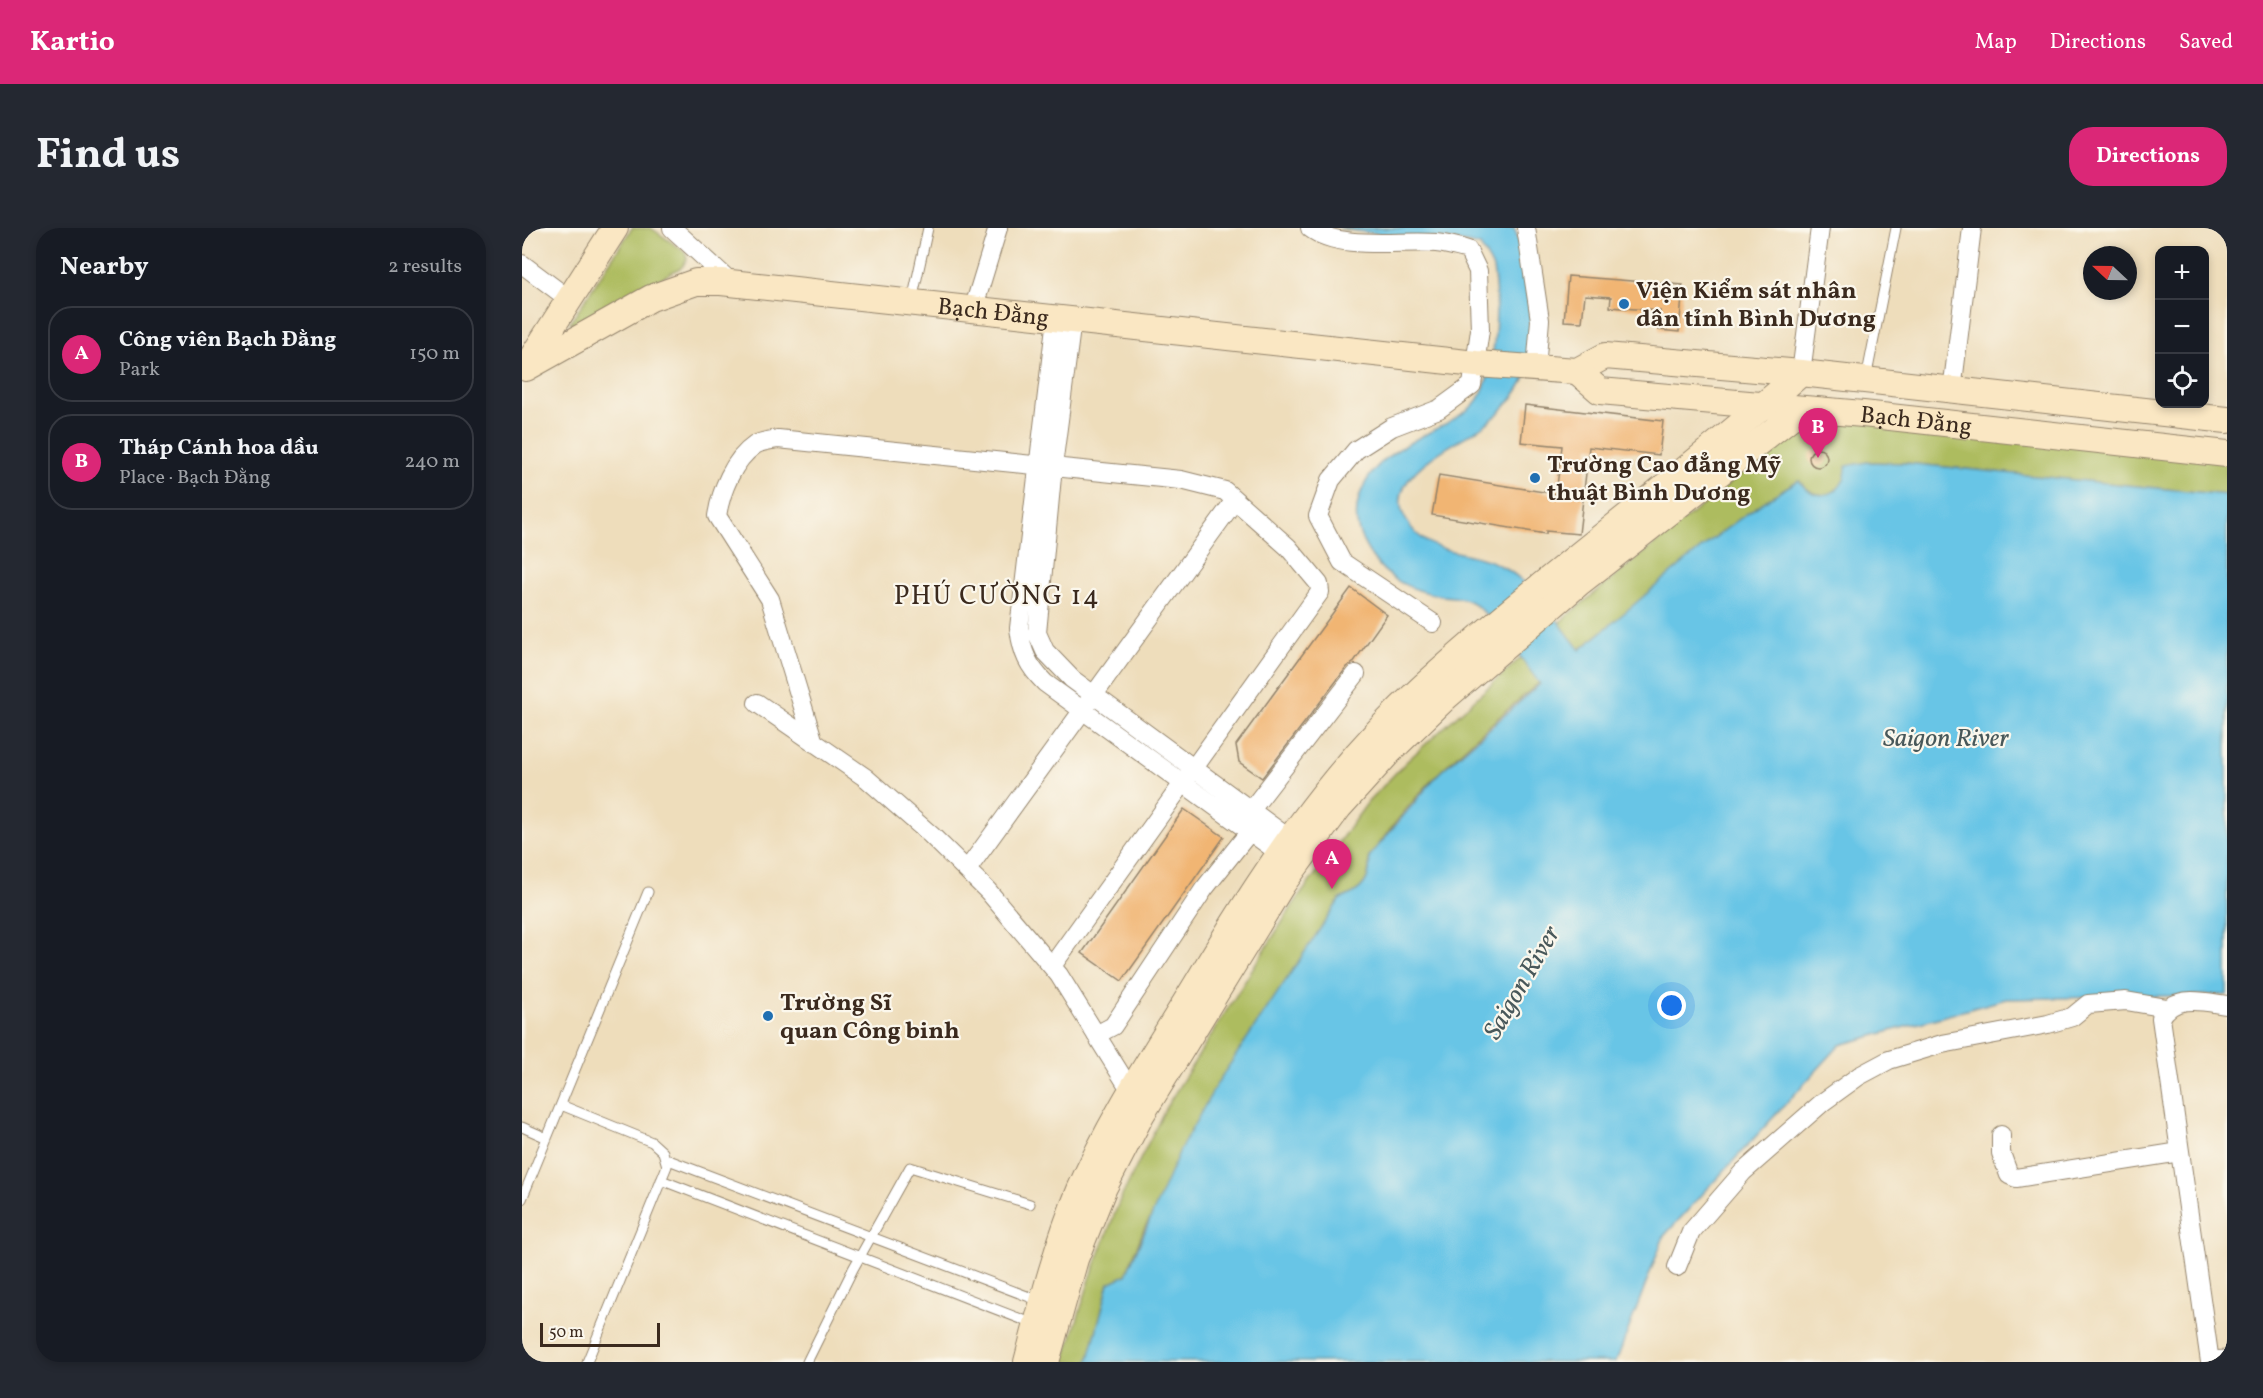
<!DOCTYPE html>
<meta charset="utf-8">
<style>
:root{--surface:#171b24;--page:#242831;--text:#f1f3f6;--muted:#9ea1a6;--line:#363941;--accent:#db2777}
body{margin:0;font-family:Vollkorn,serif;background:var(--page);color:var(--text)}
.controls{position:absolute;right:18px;top:18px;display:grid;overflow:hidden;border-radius:12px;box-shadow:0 3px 9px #0003}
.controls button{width:54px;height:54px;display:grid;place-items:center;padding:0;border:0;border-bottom:2px solid var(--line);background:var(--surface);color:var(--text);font:30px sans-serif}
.compass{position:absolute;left:1561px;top:18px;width:54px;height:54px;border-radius:50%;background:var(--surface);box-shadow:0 3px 9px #0003;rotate:292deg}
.scale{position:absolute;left:18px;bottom:15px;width:120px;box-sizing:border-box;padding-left:6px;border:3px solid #3b2a1e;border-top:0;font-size:16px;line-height:21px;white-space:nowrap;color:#3b2a1e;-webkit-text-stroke:4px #fbf7ec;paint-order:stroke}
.you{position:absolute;left:1150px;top:778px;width:21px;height:21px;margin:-15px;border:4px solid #fff;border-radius:50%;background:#1a73e8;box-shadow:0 0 0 9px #1a73e833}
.badge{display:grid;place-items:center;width:39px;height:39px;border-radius:50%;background:var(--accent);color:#fff;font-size:20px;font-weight:700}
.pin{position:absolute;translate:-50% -50px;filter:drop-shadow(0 2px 3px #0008)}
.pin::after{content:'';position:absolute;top:32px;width:21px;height:18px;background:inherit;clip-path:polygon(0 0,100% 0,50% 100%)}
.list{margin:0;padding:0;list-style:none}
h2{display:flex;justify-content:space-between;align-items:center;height:78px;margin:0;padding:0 24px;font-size:26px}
h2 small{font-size:20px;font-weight:400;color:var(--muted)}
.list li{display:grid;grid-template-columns:39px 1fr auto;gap:18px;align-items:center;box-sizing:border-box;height:96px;margin:0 12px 12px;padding:0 12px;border:2px solid var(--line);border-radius:24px}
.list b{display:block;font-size:22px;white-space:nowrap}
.list p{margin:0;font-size:20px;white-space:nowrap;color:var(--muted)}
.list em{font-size:20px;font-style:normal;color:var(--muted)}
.icon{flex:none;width:33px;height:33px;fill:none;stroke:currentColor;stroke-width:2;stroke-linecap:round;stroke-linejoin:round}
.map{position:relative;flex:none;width:1705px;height:1134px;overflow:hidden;border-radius:24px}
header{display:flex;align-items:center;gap:36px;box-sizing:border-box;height:84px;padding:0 30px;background:var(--accent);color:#fff}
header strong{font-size:28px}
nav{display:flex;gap:33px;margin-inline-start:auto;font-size:21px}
.intro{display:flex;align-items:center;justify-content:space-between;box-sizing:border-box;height:144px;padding:0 36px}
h1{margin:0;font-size:42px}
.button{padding:15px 27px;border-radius:24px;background:var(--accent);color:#fff;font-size:21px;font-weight:700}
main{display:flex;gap:36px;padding:0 36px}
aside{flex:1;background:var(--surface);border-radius:24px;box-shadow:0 3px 9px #0003}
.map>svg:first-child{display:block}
</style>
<header>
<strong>Kartio</strong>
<nav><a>Map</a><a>Directions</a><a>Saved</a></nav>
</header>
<div class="intro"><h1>Find us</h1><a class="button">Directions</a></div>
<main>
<aside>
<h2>Nearby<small>2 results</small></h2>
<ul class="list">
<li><span class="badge">A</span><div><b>Công viên Bạch Đằng</b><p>Park</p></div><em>150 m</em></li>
<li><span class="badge">B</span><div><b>Tháp Cánh hoa dầu</b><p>Place · Bạch Đằng</p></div><em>240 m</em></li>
</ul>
</aside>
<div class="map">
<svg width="1705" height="1134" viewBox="0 0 1705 1134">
<rect width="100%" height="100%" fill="#fbf7ec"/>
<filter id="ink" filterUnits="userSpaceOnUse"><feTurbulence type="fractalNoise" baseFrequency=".0167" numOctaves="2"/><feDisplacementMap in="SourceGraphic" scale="12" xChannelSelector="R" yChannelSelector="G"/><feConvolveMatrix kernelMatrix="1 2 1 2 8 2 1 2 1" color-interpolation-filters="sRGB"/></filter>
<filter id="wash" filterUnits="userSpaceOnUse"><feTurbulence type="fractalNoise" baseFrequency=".008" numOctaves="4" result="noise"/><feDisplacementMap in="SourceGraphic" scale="24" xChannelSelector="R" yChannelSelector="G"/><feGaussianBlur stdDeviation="1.35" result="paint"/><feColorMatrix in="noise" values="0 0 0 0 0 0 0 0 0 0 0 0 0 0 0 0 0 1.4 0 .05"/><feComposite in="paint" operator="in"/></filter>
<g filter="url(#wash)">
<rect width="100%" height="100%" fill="#edb"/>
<path fill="#adbc5e" stroke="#74733e" stroke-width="1.5" d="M110 0H129L163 24 165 31 160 39 53 97 48 95Z
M1344 191 1705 231V267L1383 235 1345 234 1325 246C1317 272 1291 273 1277 252 1216 287 1168 332 1114 376 1049 429 976 486 917 545 891 571 869 600 847 629 849 653 840 664 818 671L747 779 622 1001 604 1047 587 1055 566 1134H542L568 1051 597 974 644 879 771 677 846 574 884 534 1047 386 1258 214 1296 199Z"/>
<path fill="#68c5e6" stroke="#527882" stroke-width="1.5" d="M816 0H992C1008 34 1018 126 998 159 991 171 975 188 964 196 939 214 859 246 883 290 904 330 945 320 977 337 1011 353 1035 394 1058 422 1130 363 1197 298 1277 252 1293 278 1325 267 1324 238L1345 234 1383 235 1705 267V767L1484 771 1318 817 1142 1008 1094 1134H566L587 1055 604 1047 658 922 696 854 818 671C840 664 850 652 847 629L917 545 1018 456C1003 436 967 382 947 373 939 369 928 369 920 368 889 362 866 353 848 326 836 307 831 291 837 270 853 218 909 210 947 181 976 159 977 74 971 41 969 33 962 25 958 18 911 6 863 10 816 0Z"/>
<g id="blocks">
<path fill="#f1b573" d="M1046 48 1161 57 1157 104 1137 102 1138 83 1088 79 1089 69 1063 67 1060 94 1042 93Z
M1003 177 1141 193 1137 227 1067 219 1057 306 1024 303V306L910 287 917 247 1034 266 1040 218 999 214Z
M1287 230a9 9 0 1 1 18 0a9 9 0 1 1-18 0Z
M829 360 865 387 831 435 825 439 740 550 717 534 714 517Z
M662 581 702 609 600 753 560 725Z"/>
</g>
</g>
<g filter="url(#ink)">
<use href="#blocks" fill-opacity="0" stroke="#94846c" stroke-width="1.5"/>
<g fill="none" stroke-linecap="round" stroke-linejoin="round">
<g stroke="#94846c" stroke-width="11">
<path id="lane" d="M390 73 406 0
M1344 151 1374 0
M39 877 130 914 141 924 145 938 65 1134
M0 899 25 910
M144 931 518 1073
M139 952 512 1096
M0 971 126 664
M1687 1128 1705 1127
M285 1134 331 1041 388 939 508 976"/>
</g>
<g stroke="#94846c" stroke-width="20">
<path id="street" d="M150 0 211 56
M788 0C818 23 878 12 914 15 925 16 936 19 946 22L956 43 958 102 950 157 917 181 870 199 834 222 809 252 796 288 820 334 911 395
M1004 0 1018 92 1014 141
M0 36 48 72
M451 82 476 0
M534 90 497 400C500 425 506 438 523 455L767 632
M550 92 531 238 515 405 523 423 550 451 776 617
M1279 145 1298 0
M1430 163 1450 0
M235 475 344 550 409 607 466 663 537 747 609 863
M292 515 248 371 195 288C199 263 211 232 233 217 239 213 249 212 256 211L659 252 703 263 766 319 797 356 798 364 530 738
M445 642 713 272
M574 807 591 798 682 661 733 597 734 589 729 582 834 446
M1479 907V925L1487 947 1494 950 1658 924
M1155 1039 1169 1004 1221 944 1301 874 1337 848 1367 832 1420 816 1526 796 1550 789 1566 776 1604 773 1645 780
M1688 1134 1639 790C1652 765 1682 774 1705 777"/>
</g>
<g stroke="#94846c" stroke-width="28">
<g id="secondary">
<path d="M6 136 93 0"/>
<path id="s1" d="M4 140 129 70 174 54H199L954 136 1055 143 1083 128 1279 145 1705 192"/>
<path id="s2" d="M1055 143 1078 163 1341 186 1705 226"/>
<path d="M505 1134C520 1076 535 1017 558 962 590 888 635 822 676 754 739 648 809 542 902 458 1023 348 1156 253 1279 145"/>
<path d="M524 1134 553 1031 582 959 619 887 761 655 817 579 866 525 924 469 1058 354 1279 181"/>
</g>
</g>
<use href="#lane" stroke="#fff" stroke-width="9"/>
<use href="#street" stroke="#fff" stroke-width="18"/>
<use href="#secondary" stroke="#fae7c3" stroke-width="26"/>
</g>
</g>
<g fill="#1f6fb2" stroke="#fbf7ec" stroke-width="2">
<circle cx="1102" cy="76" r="6"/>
<circle cx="1013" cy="250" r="6"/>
<circle cx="246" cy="788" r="6"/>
</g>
<g text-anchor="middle" stroke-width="4.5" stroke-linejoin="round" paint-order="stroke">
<g font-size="24" font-weight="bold" fill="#3b2a1e" stroke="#fbf7ec" text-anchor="start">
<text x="1114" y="70">Viện Kiểm sát nhân<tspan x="1114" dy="28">dân tỉnh Bình Dương</tspan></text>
<text x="1025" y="244">Trường Cao đẳng Mỹ<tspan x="1025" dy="28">thuật Bình Dương</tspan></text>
<text x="258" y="782">Trường Sĩ<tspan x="258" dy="28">quan Công binh</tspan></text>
</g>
<g font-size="24" fill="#3b2a1e" stroke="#fbf7ec">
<text dy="8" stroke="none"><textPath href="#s1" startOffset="490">Bạch Đằng</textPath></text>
<text dy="8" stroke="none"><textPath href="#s2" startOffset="348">Bạch Đằng</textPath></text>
</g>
<g font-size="26" font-style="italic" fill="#48585a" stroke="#fbf7ec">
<text x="1424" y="518">Saigon River</text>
<text transform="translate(999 754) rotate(-60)" y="9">Saigon River</text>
</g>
<g font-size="27" letter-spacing="1.5" fill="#3b2a1e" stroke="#fbf7ec">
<text x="475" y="376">PHÚ CƯỜNG 14</text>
</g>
</g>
</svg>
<div class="controls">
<button>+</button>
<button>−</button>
<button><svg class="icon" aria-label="locate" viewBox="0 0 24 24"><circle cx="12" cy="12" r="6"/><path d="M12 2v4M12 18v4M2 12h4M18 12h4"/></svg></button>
</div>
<svg class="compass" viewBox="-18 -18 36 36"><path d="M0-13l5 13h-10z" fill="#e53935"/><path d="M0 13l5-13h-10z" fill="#9ea1a6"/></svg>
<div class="scale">50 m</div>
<div class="you"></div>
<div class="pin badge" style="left:810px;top:661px">A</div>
<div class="pin badge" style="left:1296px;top:230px">B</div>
</div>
</main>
